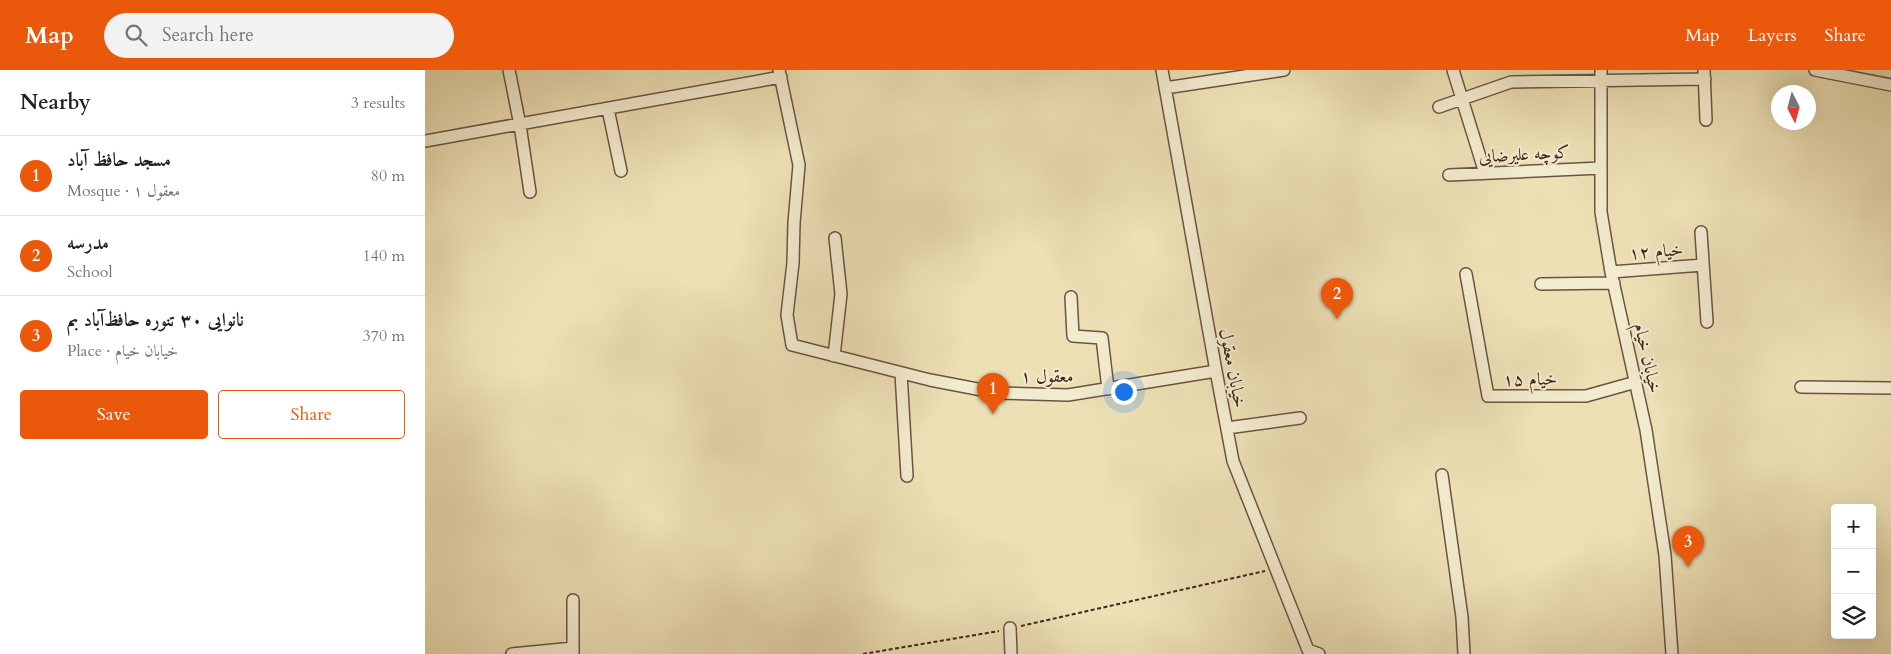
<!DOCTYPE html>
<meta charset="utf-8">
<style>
:root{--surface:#fff;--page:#f2f2f2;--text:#202124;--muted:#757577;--line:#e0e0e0;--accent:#ea580c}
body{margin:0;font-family:Cardo,Amiri,serif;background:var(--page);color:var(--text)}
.controls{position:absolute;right:15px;bottom:15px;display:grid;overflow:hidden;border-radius:5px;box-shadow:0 5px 20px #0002}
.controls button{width:45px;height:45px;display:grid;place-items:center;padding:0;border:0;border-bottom:1px solid var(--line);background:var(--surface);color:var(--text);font:25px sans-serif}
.compass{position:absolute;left:1346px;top:15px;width:45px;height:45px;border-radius:50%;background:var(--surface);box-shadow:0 5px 20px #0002;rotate:174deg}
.you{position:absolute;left:698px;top:321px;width:18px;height:18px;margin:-12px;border:4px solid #fff;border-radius:50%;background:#1a73e8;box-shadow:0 0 0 8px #1a73e833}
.badge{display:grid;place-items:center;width:32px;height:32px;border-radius:50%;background:var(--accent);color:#fff;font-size:16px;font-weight:700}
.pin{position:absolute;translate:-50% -41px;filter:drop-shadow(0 1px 2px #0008)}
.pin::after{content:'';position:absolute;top:26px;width:18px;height:15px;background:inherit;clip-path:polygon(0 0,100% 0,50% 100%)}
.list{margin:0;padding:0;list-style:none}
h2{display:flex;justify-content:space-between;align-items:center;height:65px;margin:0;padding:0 20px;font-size:21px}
h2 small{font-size:16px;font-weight:400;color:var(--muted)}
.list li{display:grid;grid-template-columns:32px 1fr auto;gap:15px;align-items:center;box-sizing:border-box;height:80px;padding:0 20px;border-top:1px solid var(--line)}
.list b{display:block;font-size:19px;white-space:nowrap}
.list p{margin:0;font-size:16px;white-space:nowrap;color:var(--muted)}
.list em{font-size:16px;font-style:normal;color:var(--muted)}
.actions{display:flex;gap:10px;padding:15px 20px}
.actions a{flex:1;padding:11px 0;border:1px solid var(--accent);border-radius:5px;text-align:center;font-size:18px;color:var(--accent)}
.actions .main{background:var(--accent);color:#fff}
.icon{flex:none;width:28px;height:28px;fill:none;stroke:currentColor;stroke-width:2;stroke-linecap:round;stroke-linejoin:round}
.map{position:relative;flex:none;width:1466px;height:584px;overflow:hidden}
header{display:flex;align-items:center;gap:30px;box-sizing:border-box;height:70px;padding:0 25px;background:var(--accent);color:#fff}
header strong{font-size:24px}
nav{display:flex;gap:28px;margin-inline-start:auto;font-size:18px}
.search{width:350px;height:45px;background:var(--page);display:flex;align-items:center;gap:12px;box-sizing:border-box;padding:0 18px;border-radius:28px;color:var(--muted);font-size:19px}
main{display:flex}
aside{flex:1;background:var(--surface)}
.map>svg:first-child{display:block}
</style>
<header>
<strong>Map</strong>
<div class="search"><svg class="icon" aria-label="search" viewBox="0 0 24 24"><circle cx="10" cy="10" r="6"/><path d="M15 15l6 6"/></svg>Search here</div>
<nav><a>Map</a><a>Layers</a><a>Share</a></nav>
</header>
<main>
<aside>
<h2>Nearby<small>3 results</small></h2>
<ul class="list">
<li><span class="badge">1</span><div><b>مسجد حافظ آباد</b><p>Mosque · معقول ۱</p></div><em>80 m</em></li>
<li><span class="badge">2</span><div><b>مدرسه</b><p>School</p></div><em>140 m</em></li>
<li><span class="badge">3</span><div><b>نانوایی ۳۰ تنوره حافظ‌آباد بم</b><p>Place · خیابان خیام</p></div><em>370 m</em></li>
</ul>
<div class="actions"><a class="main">Save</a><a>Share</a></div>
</aside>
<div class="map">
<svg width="1466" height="584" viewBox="0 0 1466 584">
<rect width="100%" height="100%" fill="#ede0b5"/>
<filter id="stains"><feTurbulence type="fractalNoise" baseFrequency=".004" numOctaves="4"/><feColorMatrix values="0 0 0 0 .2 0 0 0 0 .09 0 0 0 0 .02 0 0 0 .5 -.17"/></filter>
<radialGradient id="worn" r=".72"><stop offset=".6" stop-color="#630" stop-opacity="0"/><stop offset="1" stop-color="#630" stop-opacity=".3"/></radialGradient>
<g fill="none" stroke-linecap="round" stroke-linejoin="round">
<g stroke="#6b5442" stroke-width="14">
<path id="minor" d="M84 0 95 55 105 122
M354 0 374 95 369 153 368 193 362 245 367 275 505 310 573 323 643 325 791 301
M737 0 791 301 808 391 883 580 894 584
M1028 0 1060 103
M1176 0V142L1186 202 1221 360 1240 485 1247 584
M1279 0 1281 50
M1390 0 1466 15
M740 18 859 0
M1014 37 1086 12 1280 9
M183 39 196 101
M0 71 356 7
M1024 105 1176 98
M1276 162 1282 252
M1186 202 1278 195
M1041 204 1063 326H1161L1211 312
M1116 214 1189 213
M646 227 648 266 677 268 683 319
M409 286 416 224 410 168
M476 303 482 406
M1376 317 1466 318
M802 358 875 348
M1017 405 1037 547 1039 584
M148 530V584
M585 558 586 584
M87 584 148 578"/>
</g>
<path stroke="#40251b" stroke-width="2" stroke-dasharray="4 2.5" stroke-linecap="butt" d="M596 556 840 501
M438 584 574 561"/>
<use href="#minor" stroke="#f3ebcf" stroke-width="11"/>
</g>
<g text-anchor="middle" stroke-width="4" stroke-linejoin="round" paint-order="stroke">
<g font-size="18" fill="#40251b" stroke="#f3ebcf">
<text transform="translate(1099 84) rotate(-3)" y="6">کوچه علیرضایی</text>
<text transform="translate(1231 181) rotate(-4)" y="6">خیام ۱۲</text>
<text transform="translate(1223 288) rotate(77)" y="6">خیابان خیام</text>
<text transform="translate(808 298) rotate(79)" y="6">خیابان معقول</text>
<text x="622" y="312">معقول ۱</text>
<text transform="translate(1105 309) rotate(-1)" y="6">خیام ۱۵</text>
</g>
</g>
<rect width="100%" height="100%" filter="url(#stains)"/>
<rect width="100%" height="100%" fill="url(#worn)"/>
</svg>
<div class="controls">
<button>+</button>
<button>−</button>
<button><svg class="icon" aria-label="layers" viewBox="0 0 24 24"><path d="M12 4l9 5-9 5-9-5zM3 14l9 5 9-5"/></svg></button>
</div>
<svg class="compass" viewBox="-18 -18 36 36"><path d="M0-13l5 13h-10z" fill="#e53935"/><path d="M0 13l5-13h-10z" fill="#757577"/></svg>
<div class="you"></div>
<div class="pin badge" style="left:568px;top:344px">1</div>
<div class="pin badge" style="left:912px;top:249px">2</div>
<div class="pin badge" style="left:1263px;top:497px">3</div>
</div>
</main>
